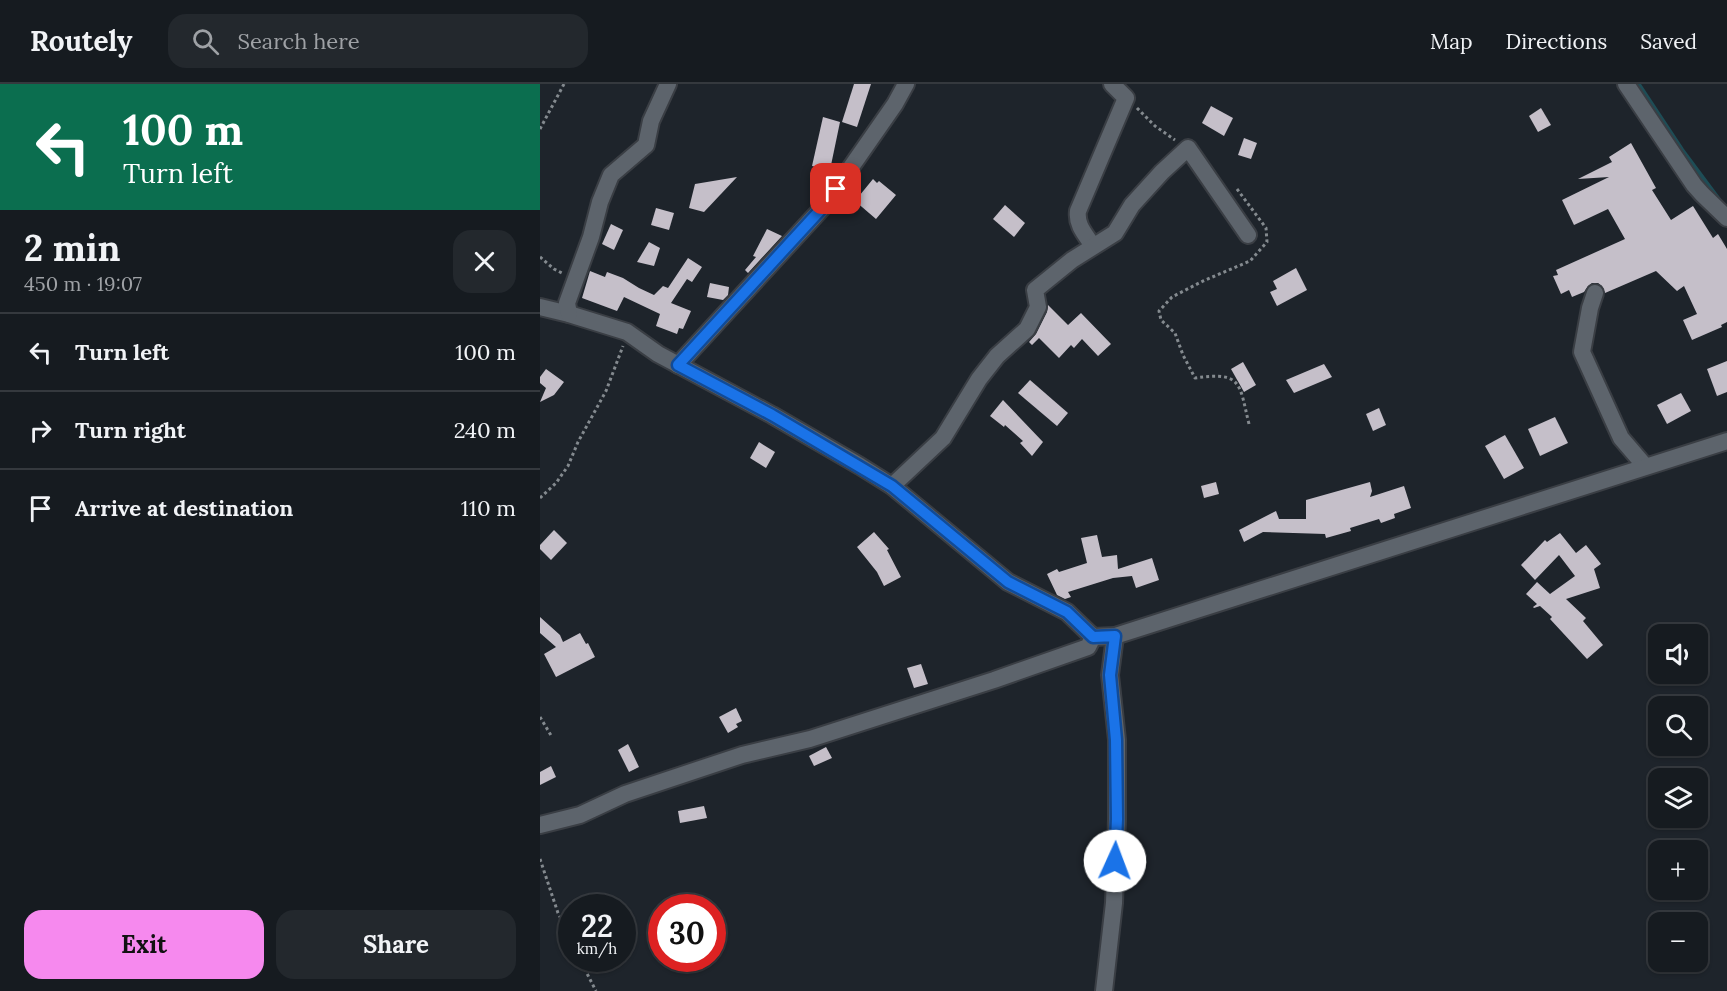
<!DOCTYPE html>
<html lang="en">
<head>
<meta charset="utf-8">
<style>
	body { margin:0; font-family:Lora,serif; background:#23282d; color:#f1f3f6; height:100vh; display:flex; flex-direction:column; font-size:22px; white-space:nowrap }
	* { box-sizing:border-box; margin:0 }
	p { font-size:20px; color:#9ea1a5 }
	.icon { flex:none; width:33px; height:33px; fill:none; stroke:currentColor; stroke-width:2; stroke-linecap:round; stroke-linejoin:round }
	.map { position:relative; flex:1; overflow:hidden }
	.sheet { display:flex; flex-direction:column; background:#161b20; width:540px }
	.sheet>* { flex:none }
	.banner { background:#0b6e4f; color:#fff; overflow:hidden }
	.buttons { position:absolute; left:1108px; top:540px; display:grid; gap:12px }
	.buttons a { display:grid; place-items:center; width:60px; height:60px; border-radius:12px; background:#161b20; box-shadow:0 2px 4px #0004,0 0 0 2px #35393e; font-size:30px }
	.speed { position:absolute; left:18px; top:810px; display:flex; gap:12px; font-size:30px; font-weight:700; text-align:center }
	.speed>* { display:grid; place-content:center; width:78px; height:78px; border-radius:50%; background:#161b20; box-shadow:0 2px 4px #0004,0 0 0 2px #35393e; line-height:1 }
	.speed small { font-size:15px; font-weight:400 }
	.speed .limit { border:9px solid #d22; background:#fff; color:#111 }
	.pin { position:absolute; display:grid; place-items:center; width:51px; height:51px; color:#fff; margin:-26px; border-radius:12px; box-shadow:0 3px 9px #0006 }
	.me { position:absolute; width:66px; margin:-33px; rotate:2deg; stroke-linejoin:round; filter:drop-shadow(0 0 4px #0008) }
	.turn { display:flex; align-items:center; gap:21px; height:126px; padding:0 24px; font-size:27px }
	.turn .icon { width:78px; height:78px; stroke-width:2.5 }
	.turn b { display:block; font-size:42px; line-height:51px }
	.round { display:grid; place-items:center; flex:none; width:63px; height:63px; border-radius:18px; background:#23282d }
	.overview { display:flex; align-items:center; justify-content:space-between; height:102px; padding:0 24px }
	h1 { font-size:36px; font-weight:800; line-height:45px }
	.cta { display:flex; gap:12px; margin-top:auto; padding:12px 24px }
	.cta a { flex:1; height:69px; border-radius:18px; background:#f689ee; color:#111; font-size:24px; font-weight:800; line-height:69px; text-align:center }
	.cta a+a { background:#23282d; color:#f1f3f6 }
	ul { padding:0; list-style:none }
	li { display:flex; align-items:center; gap:18px; height:78px; padding:0 24px; border-top:2px solid #35393e }
	li div { flex:1 }
	li b { display:block; font-size:22px }
	li em { font-style:normal }
	header { display:flex; align-items:center; gap:36px; box-sizing:border-box; height:84px; padding:0 30px; background:#161b20; border-bottom:2px solid #35393e }
	header strong { font-size:28px }
	nav { display:flex; gap:33px; margin-inline-start:auto; font-size:21px }
	.search { width:420px; height:54px; background:#23282d; display:flex; align-items:center; gap:15px; box-sizing:border-box; padding:0 21px; border-radius:18px; color:#9ea1a5; font-size:22px }
	main { display:flex; flex:1; min-height:0 }
	.map>svg:first-child { display:block }
	.lines { fill:none; stroke-linecap:round; stroke-linejoin:round }
	.stream { stroke:#1e4d56; stroke-width:4.5 }
	.building { fill:#c5bfc9 }
	.minor-casing { stroke:#3a3e44; stroke-width:20 }
	.path { stroke:#848a8f; stroke-width:3; stroke-dasharray:3 3; stroke-linecap:butt }
	.minor { stroke:#5d646c; stroke-width:16 }
	.route-casing { stroke:#114b97; stroke-width:15 }
	.route { stroke:#1a73e8; stroke-width:10 }
</style>
</head>
<body>
<header>
<strong>Routely</strong>
<div class="search"><svg class="icon" aria-label="search" viewBox="0 0 24 24"><circle cx="10" cy="10" r="6"/><path d="M15 15l6 6"/></svg>Search here</div>
<nav><a>Map</a><a>Directions</a><a>Saved</a></nav>
</header>
<main>
<section class="sheet">
<div class="banner">
<div class="turn"><svg class="icon" aria-label="left" viewBox="0 0 24 24"><path d="M17 20v-9H6M10 6l-5 5 5 5"/></svg><div><b>100 m</b>Turn left</div></div>
</div>
<div class="overview"><div><h1>2 min</h1><p>450 m · 19:07</p></div><a class="round"><svg class="icon" aria-label="close" viewBox="0 0 24 24"><path d="M6 6l12 12M18 6L6 18"/></svg></a></div>
<ul>
<li><svg class="icon" aria-label="left" viewBox="0 0 24 24"><path d="M17 20v-9H6M10 6l-5 5 5 5"/></svg><div><b>Turn left</b></div><em>100 m</em></li>
<li><svg class="icon" aria-label="right" viewBox="0 0 24 24"><path d="M7 20v-9h11M14 6l5 5-5 5"/></svg><div><b>Turn right</b></div><em>240 m</em></li>
<li><svg class="icon" aria-label="arrive" viewBox="0 0 24 24"><path d="M6 21V4h12l-3 4 3 4H6"/></svg><div><b>Arrive at destination</b></div><em>110 m</em></li>
</ul>
<div class="cta"><a>Exit</a><a>Share</a></div>
</section>
<div class="map">
<svg width="1187" height="907" viewBox="0 0 1187 907">
	<rect width="100%" height="100%" fill="#1e242b"/>
	<g class="lines">
		<polyline class="stream" points="1099,1 1142,66 1180,117"/>
	</g>
	<g class="building">
		<polygon points="314,0 331,0 317,43 302,38"/>
		<polygon points="671,22 693,34 684,52 662,39"/>
		<polygon points="1001,24 1011,41 998,48 989,32"/>
		<polygon points="283,33 300,38 290,86 272,82"/>
		<polygon points="704,54 717,59 711,75 698,71"/>
		<polygon points="1091,59 1116,104 1112,106 1131,136 1153,122 1173,154 1178,150 1187,165 1187,238 1181,241 1182,243 1152,256 1143,236 1157,230 1144,202 1137,207 1116,187 1065,209 1062,202 1058,199 1052,199 1048,202 1044,208 1032,213 1029,206 1021,210 1013,192 1018,191 1016,186 1085,155 1068,125 1034,141 1022,116 1069,93 1038,95 1072,78 1069,73"/>
		<polygon points="197,93 164,128 149,124 155,100"/>
		<polygon points="333,95 337,99 339,97 356,111 336,135 315,117"/>
		<polygon points="465,121 485,139 474,153 453,135"/>
		<polygon points="116,124 134,129 129,146 111,141"/>
		<polygon points="71,140 83,146 74,166 62,160"/>
		<polygon points="227,145 242,152 208,189 205,186 216,173 213,172"/>
		<polygon points="109,158 120,164 114,182 97,178"/>
		<polygon points="148,174 162,183 152,198 147,195 131,219 151,227 143,245 139,244 137,250 116,242 120,230 84,213 77,227 42,214 50,187 65,193 67,188 83,194 99,204 114,211 123,202 128,204"/>
		<polygon points="756,184 767,206 737,222 730,208 737,205 733,197"/>
		<polygon points="170,199 189,203 188,211 183,216 167,213"/>
		<polygon points="508,221 528,241 541,229 571,260 558,272 542,255 534,264 531,261 519,274 499,254 492,261 489,258 496,250 507,228"/>
		<polygon points="1187,277 1187,308 1177,312 1167,285"/>
		<polygon points="703,278 716,301 704,308 691,285"/>
		<polygon points="784,280 792,293 754,309 746,296"/>
		<polygon points="6,285 24,298 14,311 0,318 6,304 0,299 0,293"/>
		<polygon points="490,296 528,329 517,342 478,309"/>
		<polygon points="1141,309 1151,327 1127,340 1117,321"/>
		<polygon points="463,316 503,358 492,372 480,359 483,357 465,341 464,343 450,332"/>
		<polygon points="839,324 846,341 833,347 826,330"/>
		<polygon points="1015,333 1028,359 1000,372 988,345"/>
		<polygon points="965,351 984,384 964,395 945,362"/>
		<polygon points="219,358 235,368 226,384 210,374"/>
		<polygon points="676,398 679,410 664,414 661,402"/>
		<polygon points="830,398 832,407 830,413 864,402 871,424 854,430 855,434 841,439 839,435 810,444 811,447 786,454 785,450 723,448 704,458 699,446 736,427 739,435 766,435 766,416"/>
		<polygon points="14,446 27,459 11,476 0,465 0,461"/>
		<polygon points="334,448 349,465 347,466 361,493 344,502 337,488 317,463"/>
		<polygon points="1020,449 1036,469 1046,461 1061,480 1054,485 1060,504 1026,515 1046,534 1043,537 1063,561 1047,575 1010,535 1012,533 1000,522 994,524 993,523 997,520 986,510 997,498 1010,510 1035,492 1019,471 995,496 981,481 1005,456 1007,458"/>
		<polygon points="557,451 562,473 577,471 578,485 612,474 619,496 596,504 592,492 573,494 528,508 531,513 525,515 517,511 507,490 517,485 519,488 547,479 541,454"/>
		<polygon points="0,533 20,551 23,558 40,549 46,560 48,559 55,573 16,593 4,570 16,563 0,549"/>
		<polygon points="381,580 388,600 374,604 367,584"/>
		<polygon points="196,624 202,637 196,640 198,643 188,649 179,633"/>
		<polygon points="88,660 99,683 89,688 78,666"/>
		<polygon points="286,663 292,674 274,682 269,672"/>
		<polygon points="11,682 16,693 0,701 0,688"/>
		<polygon points="164,722 167,734 140,739 138,727"/>
	</g>
	<g class="lines">
		<g class="minor-casing">
			<g id="minor">
				<polyline points="1086,0 1154,101 1162,110 1187,134"/>
				<path d="M553,162c-8,-12 -17,-21 -15,-35l48,-113 -14,-14"/>
				<polyline points="1055,209 1050,224 1042,268 1081,354 1105,382"/>
				<polyline points="0,223 29,230 87,248 118,270 232,331 320,382 352,402 468,498 527,528 553,553 575,552 1187,357"/>
				<polyline points="29,230 27,219 51,153 60,118 71,91 106,61 111,37 128,0"/>
				<polyline points="138,281 284,122 355,20 366,0"/>
				<polyline points="352,402 403,354 439,295 457,272 487,245 498,223 495,206 532,176 575,149 592,121 622,88 648,64 708,151"/>
				<polyline points="0,741 40,731 85,710 202,671 270,655 454,596 548,563 553,553"/>
				<polyline points="564,907 574,819 577,735 577,656 570,591 575,552"/>
			</g>
		</g>
		<g class="path">
			<polyline points="597,24 615,42 635,56"/>
			<polyline points="0,45 24,0"/>
			<path d="M697,105l29,39 1,14 -17,19 -47,20 -31,16 -13,14 2,9 14,13 8,22 12,23c48,-7 44,6 54,46"/>
			<polyline points="0,173 14,185 24,190"/>
			<polyline points="0,414 16,399 28,382 38,358 66,307 83,262"/>
			<polyline points="0,633 12,653"/>
			<polyline points="0,775 18,829 32,856"/>
			<polyline points="39,874 56,907"/>
		</g>
		<use href="#minor" class="minor"/>
	</g>
	<g class="lines">
		<g class="route-casing">
			<polyline id="route" points="296,105 284,122 138,281 232,331 352,402 468,498 527,528 553,553 575,552 570,591 576,656 577,735 575,777"/>
		</g>
		<use href="#route" class="route"/>
	</g>
</svg>
<div class="buttons">
<a><svg class="icon" aria-label="sound" viewBox="0 0 24 24"><path d="M4 9h4l5-4v14l-5-4H4zM17 9q2 3 0 6"/></svg></a>
<a><svg class="icon" aria-label="search" viewBox="0 0 24 24"><circle cx="10" cy="10" r="6"/><path d="M15 15l6 6"/></svg></a>
<a><svg class="icon" aria-label="layers" viewBox="0 0 24 24"><path d="M12 4l9 5-9 5-9-5zM3 14l9 5 9-5"/></svg></a>
<a>+</a>
<a>−</a>
</div>
<div class="speed"><div>22<small>km/h</small></div><div class="limit">30</div></div>
<div class="pin" style="left:296px;top:105px;background:#d93025"><svg class="icon" aria-label="arrive" viewBox="0 0 24 24"><path d="M6 21V4h12l-3 4 3 4H6"/></svg></div>
<svg class="me" style="left:575px;top:777px" viewBox="-20 -20 40 40"><circle r="19" fill="#fff"/><path d="M0-13L10 11 0 6-10 11z" fill="#1a73e8"/></svg>
</div>
</main>
</body>
</html>
